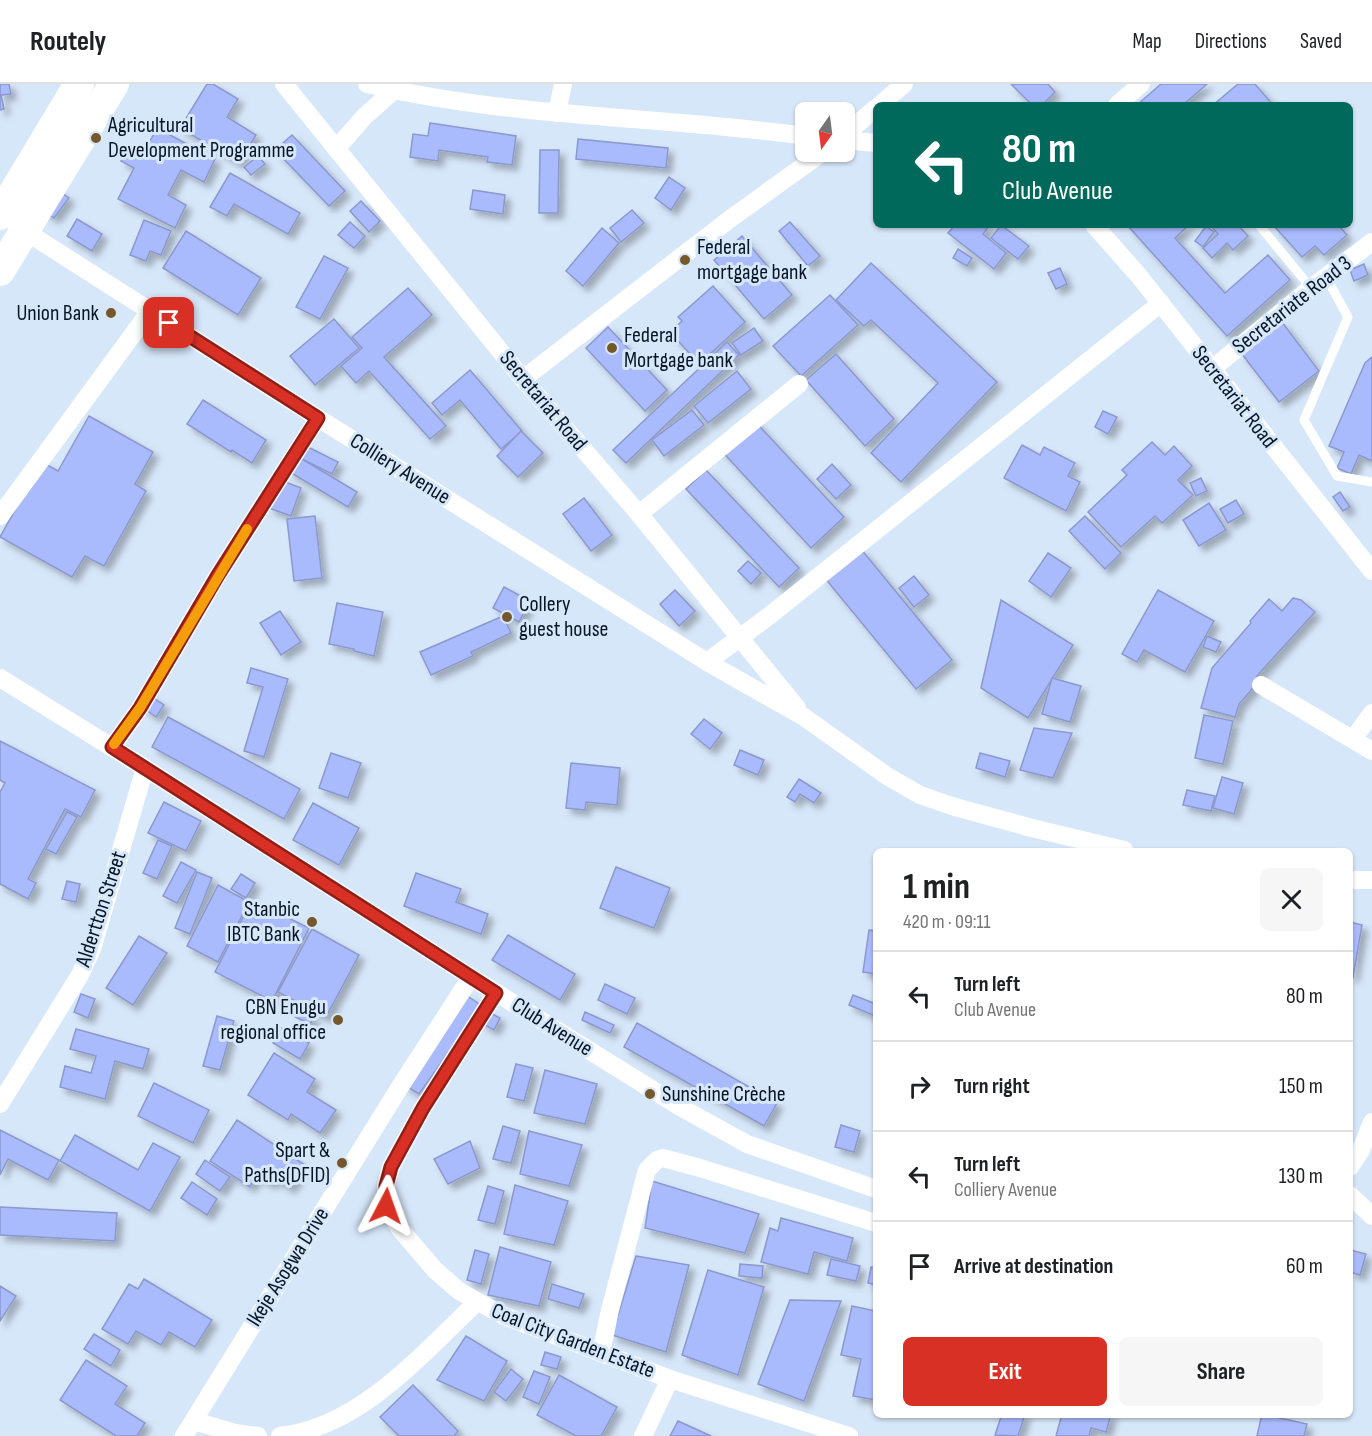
<!DOCTYPE html>
<html lang="en">
<head>
<meta charset="utf-8">
<style>
	body { margin:0; font-family:"Sofia Sans Condensed",sans-serif; background:#f6f6f6; color:#202124; height:100vh; display:flex; flex-direction:column; font-size:22px; white-space:nowrap }
	* { box-sizing:border-box; margin:0 }
	p { font-size:20px; color:#757577 }
	.icon { flex:none; width:33px; height:33px; fill:none; stroke:currentColor; stroke-width:2; stroke-linecap:round; stroke-linejoin:round }
	.map { position:relative; flex:1; overflow:hidden }
	.details { position:absolute; left:873px; top:764px; width:480px; height:570px; display:flex; flex-direction:column; background:#fff; border-radius:9px; box-shadow:0 2px 4px #0004 }
	.details>* { flex:none }
	.guide { position:absolute; left:873px; top:18px; width:480px; height:126px; border-radius:9px; box-shadow:0 2px 4px #0004; background:#00695c; color:#fff; overflow:hidden }
	.needle { width:39px; rotate:194deg }
	.tools { position:absolute; left:795px; top:18px; display:grid; gap:12px }
	.tools a { display:grid; place-items:center; width:60px; height:60px; border-radius:9px; background:#fff; box-shadow:0 2px 4px #0004; font-size:30px }
	.pin { position:absolute; display:grid; place-items:center; width:51px; height:51px; color:#fff; margin:-26px; border-radius:12px; box-shadow:0 3px 9px #0006 }
	.me { position:absolute; width:66px; margin:-33px; rotate:4deg; stroke-linejoin:round; filter:drop-shadow(0 0 4px #0008) }
	.turn { display:flex; align-items:center; gap:21px; height:126px; padding:0 30px; font-size:27px }
	.turn .icon { width:78px; height:78px; stroke-width:2.5 }
	.turn b { display:block; font-size:42px; line-height:51px }
	.round { display:grid; place-items:center; flex:none; width:63px; height:63px; border-radius:9px; background:#f6f6f6 }
	.summary { display:flex; align-items:center; justify-content:space-between; height:102px; padding:0 30px }
	h1 { font-size:36px; font-weight:700; line-height:45px }
	.primary-button { display:flex; gap:12px; margin-top:auto; padding:12px 30px }
	.primary-button a { flex:1; height:69px; border-radius:9px; background:#d93025; color:#fff; font-size:24px; font-weight:700; line-height:69px; text-align:center }
	.primary-button a+a { background:#f6f6f6; color:#202124 }
	ul { padding:0; list-style:none }
	li { display:flex; align-items:center; gap:18px; height:90px; padding:0 30px; border-top:2px solid #e0e0e0 }
	li div { flex:1 }
	li b { display:block; font-size:22px }
	li em { font-style:normal }
	header { display:flex; align-items:center; gap:36px; box-sizing:border-box; height:84px; padding:0 30px; background:#fff; border-bottom:2px solid #e0e0e0 }
	header strong { font-size:28px }
	nav { display:flex; gap:33px; margin-inline-start:auto; font-size:21px }
	.map>svg:first-child { display:block }
	.building { fill:#aabbfd; stroke:#8b98cc; stroke-width:1.5; filter:url(#shadow) }
	.lines { fill:none; stroke-linecap:round; stroke-linejoin:round }
	.service { stroke:#fff; stroke-width:9 }
	.minor { stroke:#fff; stroke-width:18 }
	.primary { stroke:#fff; stroke-width:30 }
	.route-casing { stroke:#8d1f18; stroke-width:15 }
	.route { stroke:#d93025; stroke-width:10 }
	.slow { stroke:#f59e0b; stroke-width:10 }
	.poi-dot { fill:#76572c; stroke:#d7e7fa; stroke-width:2 }
	.labels { text-anchor:middle; dominant-baseline:central; stroke-width:6; stroke-linejoin:round; paint-order:stroke }
	.poi-label { font-size:22px; fill:#071525; stroke:#d7e7fa; text-anchor:start }
	.street-label { font-size:22px; fill:#071525; stroke:#d7e7fa }
</style>
</head>
<body>
<header>
<strong>Routely</strong>
<nav><a>Map</a><a>Directions</a><a>Saved</a></nav>
</header>
<div class="map">
<svg width="1372" height="1352" viewBox="0 0 1372 1352">
	<defs>
		<filter id="shadow"><feDropShadow dx="5.5" dy="5.5" stdDeviation="3" flood-color="#0004"/></filter>
	</defs>
	<rect width="100%" height="100%" fill="#d7e7fa"/>
	<g class="building">
		<polygon points="0,0 9,0 11,10 1,11 4,25 0,26"/>
		<polygon points="207,0 213,0 238,15 227,33 256,51 239,79 180,44"/>
		<polygon points="1011,0 1048,0 1055,8 1042,21 1032,21"/>
		<polygon points="1161,0 1207,0 1183,21 1137,21"/>
		<polygon points="1238,0 1255,0 1273,21 1213,21"/>
		<polygon points="430,39 516,52 512,81 487,78 488,73 439,66 438,77 410,73 413,50 428,52"/>
		<polygon points="157,44 215,75 204,98 181,86 168,111 186,121 175,144 118,115 134,84 121,77 128,64 142,72"/>
		<polygon points="292,51 345,107 329,122 275,66"/>
		<polygon points="578,55 668,64 666,84 576,75"/>
		<polygon points="540,66 559,66 558,129 539,129"/>
		<polygon points="258,72 265,80 251,91 244,83"/>
		<polygon points="230,89 300,129 288,150 234,120 227,132 210,123"/>
		<polygon points="669,93 685,104 671,126 655,114"/>
		<polygon points="56,105 69,114 54,134 41,125"/>
		<polygon points="473,106 505,111 503,130 470,125"/>
		<polygon points="361,117 380,137 369,148 350,127"/>
		<polygon points="632,126 644,139 621,158 610,144"/>
		<polygon points="77,135 102,150 92,167 67,152"/>
		<polygon points="144,136 171,147 161,171 150,167 146,177 130,171"/>
		<polygon points="350,138 365,152 354,164 338,151"/>
		<polygon points="790,138 820,172 808,182 779,147"/>
		<polygon points="955,141 990,141 983,150 1006,169 994,185 948,149"/>
		<polygon points="1001,141 1029,162 1018,175 991,154"/>
		<polygon points="1127,141 1189,141 1175,154 1225,209 1268,171 1290,196 1227,252"/>
		<polygon points="1210,141 1238,141 1248,152 1233,166 1227,159 1212,174 1203,164 1218,150"/>
		<polygon points="1273,141 1341,141 1339,142 1347,151 1324,171 1315,162 1302,173"/>
		<polygon points="1206,142 1214,148 1203,163 1195,157"/>
		<polygon points="602,144 619,159 583,202 566,187"/>
		<polygon points="186,147 261,194 238,231 163,184"/>
		<polygon points="742,152 792,211 764,235 714,176"/>
		<polygon points="958,165 972,174 967,182 953,174"/>
		<polygon points="324,172 348,184 320,235 296,223"/>
		<polygon points="871,179 997,298 901,398 871,369 938,299 871,236 864,242 836,216"/>
		<polygon points="1364,180 1368,191 1354,197 1350,186"/>
		<polygon points="1060,184 1067,200 1056,205 1048,189"/>
		<polygon points="713,202 745,238 699,280 670,248 682,237 678,233"/>
		<polygon points="408,204 432,231 384,273 446,342 430,355 369,287 356,299 341,282 362,264 352,253"/>
		<polygon points="830,211 858,241 801,292 773,262"/>
		<polygon points="334,235 359,264 315,301 290,272"/>
		<polygon points="1282,238 1319,287 1279,318 1241,269"/>
		<polygon points="608,243 667,306 645,327 586,264"/>
		<polygon points="754,244 763,257 741,271 732,259"/>
		<polygon points="727,258 739,271 626,379 613,366"/>
		<polygon points="836,270 894,335 865,362 806,296"/>
		<polygon points="1372,273 1372,377 1359,371 1351,390 1337,384 1344,368 1329,362 1365,279"/>
		<polygon points="470,286 522,347 501,365 460,316 442,331 432,319"/>
		<polygon points="737,287 751,305 708,339 694,322"/>
		<polygon points="203,316 266,356 252,379 232,366 231,368 187,340"/>
		<polygon points="692,326 704,341 664,372 652,356"/>
		<polygon points="1103,327 1117,333 1108,350 1095,343"/>
		<polygon points="89,332 153,368 135,400 146,407 104,482 85,472 72,493 0,453 42,378 58,387"/>
		<polygon points="751,333 844,433 811,464 718,363"/>
		<polygon points="521,347 543,369 518,393 497,372"/>
		<polygon points="1152,358 1165,371 1174,362 1192,382 1178,396 1193,411 1162,439 1155,432 1121,463 1088,428 1127,391 1122,386"/>
		<polygon points="1022,361 1040,371 1044,363 1075,379 1068,392 1080,398 1066,427 1004,394"/>
		<polygon points="306,362 338,378 332,390 300,374"/>
		<polygon points="297,372 357,408 348,423 288,387"/>
		<polygon points="832,380 851,401 836,415 817,395"/>
		<polygon points="706,386 799,484 779,503 686,405"/>
		<polygon points="1201,394 1207,407 1196,412 1190,399"/>
		<polygon points="280,396 301,404 291,432 269,424"/>
		<polygon points="1340,408 1350,423 1343,427 1333,413"/>
		<polygon points="584,414 612,451 591,467 563,430"/>
		<polygon points="1236,416 1244,430 1228,439 1220,425"/>
		<polygon points="1209,419 1226,446 1199,462 1183,436"/>
		<polygon points="315,432 322,494 294,497 287,435"/>
		<polygon points="1085,432 1121,469 1105,485 1069,447"/>
		<polygon points="861,465 952,576 916,605 824,493"/>
		<polygon points="1048,469 1071,484 1051,513 1029,497"/>
		<polygon points="748,477 761,489 751,500 738,487"/>
		<polygon points="914,492 929,511 914,523 899,504"/>
		<polygon points="504,503 530,517 519,538 493,524"/>
		<polygon points="675,506 695,527 679,542 660,520"/>
		<polygon points="1158,506 1214,537 1185,588 1144,566 1137,578 1122,570"/>
		<polygon points="1293,514 1301,516 1315,528 1257,592 1253,604 1239,620 1235,633 1201,624 1212,584 1251,539 1250,537 1269,515 1282,527"/>
		<polygon points="1001,516 1073,561 1028,634 981,604"/>
		<polygon points="337,519 383,528 374,572 354,567 354,565 329,560"/>
		<polygon points="280,527 301,558 281,571 260,539"/>
		<polygon points="503,532 511,549 471,568 473,572 431,591 420,568"/>
		<polygon points="1207,552 1221,558 1216,568 1203,563"/>
		<polygon points="251,584 288,595 264,673 244,667 263,603 247,599"/>
		<polygon points="1052,594 1081,602 1070,638 1042,630"/>
		<polygon points="149,611 164,621 156,633 141,622"/>
		<polygon points="1204,631 1233,637 1223,680 1195,674"/>
		<polygon points="168,633 300,705 284,735 152,663"/>
		<polygon points="704,635 722,649 710,665 691,650"/>
		<polygon points="1034,644 1072,649 1053,694 1020,686"/>
		<polygon points="0,657 95,706 81,733 65,725 28,795 36,799 28,815 0,800 0,708 5,699 0,696"/>
		<polygon points="740,666 764,676 758,691 734,681"/>
		<polygon points="331,669 361,679 348,714 319,704"/>
		<polygon points="980,669 1010,677 1005,693 976,684"/>
		<polygon points="571,679 620,684 617,721 586,718 585,726 566,724"/>
		<polygon points="1222,693 1243,699 1234,730 1213,724"/>
		<polygon points="799,695 821,709 814,719 800,710 795,718 787,713"/>
		<polygon points="1187,706 1215,712 1211,727 1183,721"/>
		<polygon points="164,718 201,737 186,767 148,749"/>
		<polygon points="313,719 359,744 339,781 293,756"/>
		<polygon points="67,728 77,733 56,770 46,765"/>
		<polygon points="158,756 172,762 157,795 143,789"/>
		<polygon points="181,778 196,786 177,819 163,812"/>
		<polygon points="616,783 670,804 654,844 600,824"/>
		<polygon points="197,788 212,794 190,850 175,844"/>
		<polygon points="416,789 461,805 456,818 488,830 481,850 404,822"/>
		<polygon points="241,790 255,799 246,814 231,805"/>
		<polygon points="67,797 80,800 76,818 62,815"/>
		<polygon points="218,801 249,818 218,878 187,862"/>
		<polygon points="252,816 309,844 272,917 215,888"/>
		<polygon points="1350,838 1362,841 1353,893 1350,892"/>
		<polygon points="312,845 359,871 326,933 278,908"/>
		<polygon points="869,846 876,847 876,890 863,888"/>
		<polygon points="508,851 575,890 560,916 492,876"/>
		<polygon points="139,852 167,869 133,921 106,904"/>
		<polygon points="605,900 635,914 627,930 598,916"/>
		<polygon points="81,910 95,915 88,934 74,928"/>
		<polygon points="466,911 482,922 419,1010 403,1000"/>
		<polygon points="853,911 876,920 875,932 849,921"/>
		<polygon points="299,925 314,933 310,940 295,933"/>
		<polygon points="487,927 500,934 494,946 481,939"/>
		<polygon points="585,928 614,941 610,949 582,936"/>
		<polygon points="217,932 234,937 220,986 203,982"/>
		<polygon points="637,939 777,1019 764,1042 624,963"/>
		<polygon points="282,944 309,959 300,975 273,959"/>
		<polygon points="76,945 149,965 143,985 115,977 105,1015 60,1003 65,982 91,989 96,972 70,965"/>
		<polygon points="274,969 315,995 307,1008 336,1026 320,1049 291,1030 288,1036 248,1011"/>
		<polygon points="516,980 533,984 524,1017 507,1013"/>
		<polygon points="545,986 597,1000 585,1040 534,1029"/>
		<polygon points="154,999 209,1026 193,1059 138,1032"/>
		<polygon points="237,1036 305,1081 290,1104 274,1094 271,1100 257,1091 250,1103 210,1077"/>
		<polygon points="841,1041 860,1047 854,1068 835,1063"/>
		<polygon points="503,1042 520,1047 511,1079 493,1075"/>
		<polygon points="0,1046 59,1076 48,1096 8,1075 0,1091"/>
		<polygon points="529,1047 582,1061 569,1102 520,1090"/>
		<polygon points="75,1051 138,1086 153,1059 180,1073 150,1127 60,1077"/>
		<polygon points="470,1057 480,1084 448,1100 434,1075"/>
		<polygon points="205,1076 230,1093 220,1107 196,1090"/>
		<polygon points="652,1097 759,1130 745,1169 645,1144"/>
		<polygon points="192,1098 217,1115 207,1131 181,1114"/>
		<polygon points="515,1101 568,1117 554,1161 504,1150"/>
		<polygon points="488,1102 504,1107 495,1140 478,1136"/>
		<polygon points="0,1123 117,1129 115,1157 0,1151"/>
		<polygon points="781,1134 853,1154 847,1177 814,1168 808,1190 761,1178 770,1144 778,1147"/>
		<polygon points="500,1163 551,1178 539,1222 488,1211"/>
		<polygon points="475,1166 489,1170 481,1200 467,1196"/>
		<polygon points="1350,1166 1366,1170 1360,1191 1350,1188"/>
		<polygon points="636,1172 689,1181 666,1268 612,1251"/>
		<polygon points="831,1175 860,1182 856,1197 827,1191"/>
		<polygon points="740,1180 763,1182 762,1194 739,1192"/>
		<polygon points="871,1183 876,1184 876,1201 868,1199"/>
		<polygon points="708,1186 764,1203 738,1291 682,1271"/>
		<polygon points="144,1195 212,1236 195,1263 169,1248 161,1261 136,1247 128,1260 102,1245 129,1200 138,1205"/>
		<polygon points="552,1200 584,1210 579,1224 548,1215"/>
		<polygon points="0,1202 16,1212 0,1237"/>
		<polygon points="790,1216 841,1217 804,1317 758,1300"/>
		<polygon points="852,1222 876,1227 876,1316 853,1312 861,1275 841,1271"/>
		<polygon points="94,1250 120,1266 111,1282 84,1265"/>
		<polygon points="466,1252 507,1277 484,1317 437,1296"/>
		<polygon points="545,1268 561,1273 557,1285 541,1281"/>
		<polygon points="86,1276 127,1302 115,1320 145,1339 137,1352 116,1352 60,1316"/>
		<polygon points="511,1285 523,1295 506,1317 494,1308"/>
		<polygon points="534,1287 550,1293 539,1320 523,1313"/>
		<polygon points="559,1291 617,1323 601,1352 576,1352 537,1331"/>
		<polygon points="413,1301 458,1347 454,1352 399,1352 380,1333"/>
		<polygon points="993,1330 1025,1330 1018,1352 995,1351 1001,1333"/>
		<polygon points="1062,1330 1111,1330 1106,1348 1091,1344 1089,1352 1056,1352"/>
		<polygon points="1262,1330 1307,1340 1304,1352 1257,1352"/>
		<polygon points="678,1337 711,1352 670,1352"/>
	</g>
	<g class="lines">
		<g class="service">
			<polyline points="1259,141 1311,204"/>
			<polyline points="1326,193 1348,233 1304,336 1337,392 1372,398"/>
		</g>
		<g class="minor">
			<polyline points="284,0 523,295 639,430 797,624"/>
			<path d="M367,0c144,34 293,32 439,52"/>
			<polyline points="880,21 904,0"/>
			<polyline points="1117,21 1141,0"/>
			<polyline points="557,29 563,0"/>
			<polyline points="844,51 876,24"/>
			<polyline points="844,56 876,59"/>
			<polyline points="336,65 364,33 394,6"/>
			<polyline points="1094,141 1139,192 1372,487"/>
			<polyline points="17,142 318,334 707,578 804,633 887,692 920,711 955,723 1032,744 1124,766"/>
			<polyline points="1212,285 1311,204 1372,158"/>
			<polyline points="523,295 730,135 823,68"/>
			<polyline points="639,430 799,300"/>
			<polyline points="0,432 150,227"/>
			<polyline points="707,578 769,532 1161,219"/>
			<polyline points="0,594 145,684 471,893 682,1024 747,1060 876,1105"/>
			<polyline points="1261,601 1372,667"/>
			<polyline points="1353,655 1372,629"/>
			<polyline points="112,663 140,624 218,491 318,334"/>
			<polyline points="1350,796 1372,796"/>
			<polyline points="496,909 423,1024 391,1083 386,1102 386,1122 400,1145 435,1186 459,1207 502,1231 670,1295 849,1352"/>
			<polyline points="0,1020 80,891 92,865 145,684"/>
			<polyline points="1350,1083 1361,1066 1372,1038"/>
			<polyline points="1350,1111 1372,1132"/>
			<polyline points="601,1269 610,1226 647,1086 657,1076 663,1074 700,1084 876,1139"/>
			<polyline points="194,1337 235,1349 258,1352"/>
			<polyline points="184,1352 398,1006 471,893"/>
			<path d="M280,1352c79,-8 142,-82 197,-134"/>
			<polyline points="643,1352 670,1295"/>
		</g>
		<g class="primary">
			<polyline points="0,131 79,0"/>
			<polyline points="0,187 114,0"/>
		</g>
	</g>
	<g class="lines">
		<g class="route-casing">
			<polyline id="route" points="169,239 318,334 218,491 140,624 112,663 496,909 423,1024 391,1083 386,1102 386,1122"/>
		</g>
		<use href="#route" class="route"/>
		<polyline class="slow" points="114,660 140,624 247,445"/>
	</g>
	<g class="poi-dot">
		<circle cx="96" cy="54" r="6"/>
		<circle cx="685" cy="176" r="6"/>
		<circle cx="111" cy="229" r="6"/>
		<circle cx="612" cy="264" r="6"/>
		<circle cx="507" cy="533" r="6"/>
		<circle cx="312" cy="838" r="6"/>
		<circle cx="338" cy="936" r="6"/>
		<circle cx="650" cy="1010" r="6"/>
		<circle cx="342" cy="1079" r="6"/>
	</g>
	<g class="labels">
		<g class="poi-label">
			<text x="108" y="41">Agricultural<tspan x="108" dy="25">Development Programme</tspan></text>
			<text x="697" y="163">Federal<tspan x="697" dy="25">mortgage bank</tspan></text>
			<text x="99" y="229" text-anchor="end">Union Bank</text>
			<text x="624" y="251">Federal<tspan x="624" dy="25">Mortgage bank</tspan></text>
			<text x="519" y="520">Collery<tspan x="519" dy="25">guest house</tspan></text>
			<text x="300" y="825" text-anchor="end">Stanbic<tspan x="300" dy="25">IBTC Bank</tspan></text>
			<text x="326" y="923" text-anchor="end">CBN Enugu<tspan x="326" dy="25">regional office</tspan></text>
			<text x="662" y="1010">Sunshine Crèche</text>
			<text x="330" y="1066" text-anchor="end">Spart &amp;<tspan x="330" dy="25">Paths(DFID)</tspan></text>
		</g>
		<g class="street-label">
			<text transform="translate(1292 221) rotate(-38)">Secretariate Road 3</text>
			<text transform="translate(1234 313) rotate(52)">Secretariat Road</text>
			<text transform="translate(543 317) rotate(50)">Secretariat Road</text>
			<text transform="translate(400 385) rotate(32)">Colliery Avenue</text>
			<text transform="translate(101 825) rotate(-72)">Aldertton Street</text>
			<text transform="translate(552 943) rotate(32)">Club Avenue</text>
			<text transform="translate(288 1183) rotate(-58)">Ikeje Asogwa Drive</text>
			<text transform="translate(573 1257) rotate(21)">Coal City Garden Estate</text>
		</g>
	</g>
</svg>
<div class="tools">
<a><svg class="needle" viewBox="-14 -14 28 28"><path d="M0-13l5 13h-10z" fill="#e53935"/><path d="M0 13l5-13h-10z" fill="#757577"/></svg></a>
</div>
<div class="pin" style="left:169px;top:239px;background:#d93025"><svg class="icon" aria-label="arrive" viewBox="0 0 24 24"><path d="M6 21V4h12l-3 4 3 4H6"/></svg></div>
<svg class="me" style="left:386px;top:1122px" viewBox="-20 -20 40 40"><path d="M0-17L14 15 0 8-14 15z" fill="#d93025" stroke="#fff" stroke-width="4"/></svg>
<div class="guide">
<div class="turn"><svg class="icon" aria-label="left" viewBox="0 0 24 24"><path d="M17 20v-9H6M10 6l-5 5 5 5"/></svg><div><b>80 m</b>Club Avenue</div></div>
</div>
<section class="details">
<div class="summary"><div><h1>1 min</h1><p>420 m · 09:11</p></div><a class="round"><svg class="icon" aria-label="close" viewBox="0 0 24 24"><path d="M6 6l12 12M18 6L6 18"/></svg></a></div>
<ul>
<li><svg class="icon" aria-label="left" viewBox="0 0 24 24"><path d="M17 20v-9H6M10 6l-5 5 5 5"/></svg><div><b>Turn left</b><p>Club Avenue</p></div><em>80 m</em></li>
<li><svg class="icon" aria-label="right" viewBox="0 0 24 24"><path d="M7 20v-9h11M14 6l5 5-5 5"/></svg><div><b>Turn right</b></div><em>150 m</em></li>
<li><svg class="icon" aria-label="left" viewBox="0 0 24 24"><path d="M17 20v-9H6M10 6l-5 5 5 5"/></svg><div><b>Turn left</b><p>Colliery Avenue</p></div><em>130 m</em></li>
<li><svg class="icon" aria-label="arrive" viewBox="0 0 24 24"><path d="M6 21V4h12l-3 4 3 4H6"/></svg><div><b>Arrive at destination</b></div><em>60 m</em></li>
</ul>
<div class="primary-button"><a>Exit</a><a>Share</a></div>
</section>
</div>
</body>
</html>
